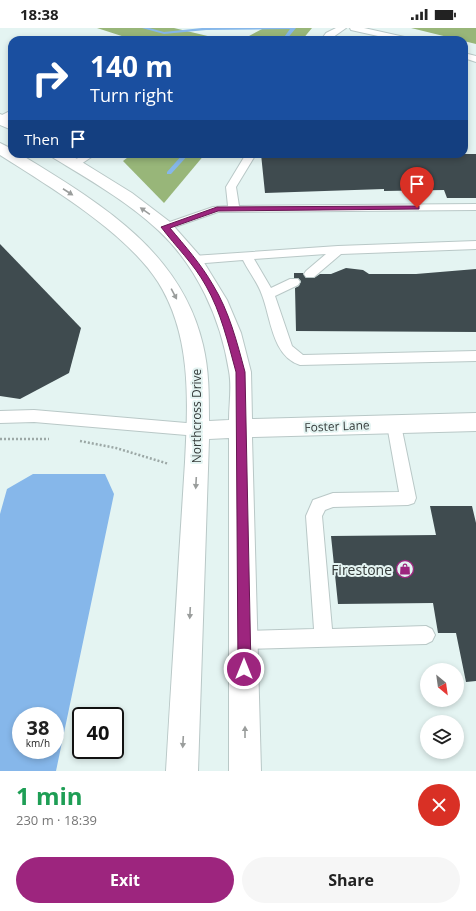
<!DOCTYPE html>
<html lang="en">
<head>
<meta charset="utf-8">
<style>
	body { margin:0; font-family:"Open Sans",sans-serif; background:#f6f6f6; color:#222; height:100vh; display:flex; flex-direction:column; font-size:15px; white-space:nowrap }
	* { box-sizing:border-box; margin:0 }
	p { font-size:13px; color:#767676 }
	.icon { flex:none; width:22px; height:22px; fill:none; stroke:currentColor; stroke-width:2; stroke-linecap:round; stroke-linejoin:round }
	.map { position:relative; height:743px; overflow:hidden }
	.sheet { display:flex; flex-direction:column; background:#fff; flex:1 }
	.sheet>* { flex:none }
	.banner { position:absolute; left:8px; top:8px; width:460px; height:122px; border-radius:12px; box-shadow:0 2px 6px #0003; background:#1a4fa0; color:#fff; overflow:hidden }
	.needle { width:26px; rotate:151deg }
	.tools { position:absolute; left:420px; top:635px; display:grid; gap:8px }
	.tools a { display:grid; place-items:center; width:44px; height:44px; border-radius:50%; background:#fff; box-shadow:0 2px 6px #0003; font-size:20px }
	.speed { position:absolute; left:12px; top:679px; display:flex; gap:8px; font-size:20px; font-weight:700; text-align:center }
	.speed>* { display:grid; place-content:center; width:52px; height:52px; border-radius:50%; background:#fff; box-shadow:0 2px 6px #0003; line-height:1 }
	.speed small { font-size:10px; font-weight:400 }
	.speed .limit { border:2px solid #111; border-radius:6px; background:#fff; color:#111 }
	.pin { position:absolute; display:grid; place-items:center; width:34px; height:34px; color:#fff; margin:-41px -17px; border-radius:50% 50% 50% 0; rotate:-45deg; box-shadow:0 0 4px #0007 }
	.pin .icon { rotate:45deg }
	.me { position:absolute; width:44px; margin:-22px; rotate:0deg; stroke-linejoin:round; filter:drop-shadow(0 0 3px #0008) }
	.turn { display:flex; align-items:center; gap:14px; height:84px; padding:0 16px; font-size:18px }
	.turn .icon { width:52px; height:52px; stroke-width:2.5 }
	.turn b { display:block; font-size:28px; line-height:34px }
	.then { display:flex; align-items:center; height:38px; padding:0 16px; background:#0003; gap:8px; font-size:15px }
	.round { display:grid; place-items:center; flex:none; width:42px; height:42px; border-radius:21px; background:#f6f6f6 }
	.summary { display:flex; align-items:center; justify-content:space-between; height:68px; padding:0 16px }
	h1 { font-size:24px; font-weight:700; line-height:30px; color:#1e9e55 }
	.cta { display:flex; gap:8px; margin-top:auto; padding:8px 16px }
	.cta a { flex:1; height:46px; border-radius:24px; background:#9d257e; color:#fff; font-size:16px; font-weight:700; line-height:46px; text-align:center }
	.cta a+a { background:#f6f6f6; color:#222 }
	.status { display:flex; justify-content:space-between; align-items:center; height:28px; padding:0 20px; background:#fff; direction:ltr }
	.status svg { height:11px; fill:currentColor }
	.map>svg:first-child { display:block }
	.forest { fill:#98b679 }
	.water { fill:#86b7ea; fill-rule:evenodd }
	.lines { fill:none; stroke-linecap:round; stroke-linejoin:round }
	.stream { fill:#86b7ea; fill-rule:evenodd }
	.building { fill:#3f4b4f }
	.lane-casing { stroke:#b9c8c7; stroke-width:2 }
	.secondary-casing { stroke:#b9c8c7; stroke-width:2 }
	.path { stroke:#9ca8a6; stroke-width:2.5; stroke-dasharray:2 2; stroke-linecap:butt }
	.lane { fill:#fff; fill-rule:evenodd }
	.secondary { fill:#fff; fill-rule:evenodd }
	.oneway { fill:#9a9d9c }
	.route { fill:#9d257e; stroke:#661852 }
	.labels { text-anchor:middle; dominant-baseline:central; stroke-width:4; stroke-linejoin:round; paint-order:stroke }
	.street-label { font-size:12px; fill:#353b3a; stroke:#e4f4f2 }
	.near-poi-label { font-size:14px; fill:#353b3a; stroke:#e4f4f2; text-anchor:end }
</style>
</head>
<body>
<div class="status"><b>18:38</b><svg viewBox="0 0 49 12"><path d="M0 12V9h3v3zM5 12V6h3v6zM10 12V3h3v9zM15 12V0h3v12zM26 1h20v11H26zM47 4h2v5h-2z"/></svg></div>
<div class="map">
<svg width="476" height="743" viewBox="0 0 476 743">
	<rect width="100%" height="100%" fill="#e4f4f2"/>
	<g class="forest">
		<polygon points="97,0 174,0 216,10 249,8 264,0 312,0 302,12 134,12"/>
		<polygon points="411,0 476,0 476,16"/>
		<polygon points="132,126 205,126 164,175 123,133"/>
	</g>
	<path class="water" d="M33,446h72l9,20 -58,277h-56v-257l7,-25zM21,688h34v34h-34z"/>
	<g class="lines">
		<g class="stream">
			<polygon points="142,0 149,0 164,4 202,0 296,0 286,12 282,12 290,1 206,2 164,6"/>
			<polygon points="183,126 189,126 171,146 167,146 167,144"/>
		</g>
	</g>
	<g class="building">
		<polygon points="261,126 476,126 476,170 447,170 444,162 384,163 384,161 265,165"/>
		<polygon points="0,216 81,300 69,345 20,371 0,368"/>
		<polygon points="346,240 363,242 369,246 416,246 476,241 476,304 296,303 295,260 299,258 301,253 298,250 294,250 294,245 303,245 306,250 314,250 320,246 331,246"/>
		<polygon points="430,478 472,478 476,495 476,653 466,654 456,605 438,605 433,575 338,576 331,508 436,507"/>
	</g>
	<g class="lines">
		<g class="lane-casing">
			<g id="lane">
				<polygon points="336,0 346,0 329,12 321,12 326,5"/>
				<polygon points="350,0 364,0 409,10 410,12 396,12 351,2"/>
				<polygon points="464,25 476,28 476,34 464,30"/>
				<polygon points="12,82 12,89 0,94 0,88"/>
				<polygon points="84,126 96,126 78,138 70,138 69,136"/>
				<polygon points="246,126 256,126 236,159 239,178 476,176 476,182 218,184 169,201 161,201 159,199 161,197 213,179 228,178 226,159"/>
				<path d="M476,213v8l-135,5 -27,23h-8l-2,-3 2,-3 20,-17 -72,5 17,29 19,-9h8l2,3 -2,3 -23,11 17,50 11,9 173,-4v10l-176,4c-28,-9 -29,-47 -38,-70 -4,-12 -13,-23 -19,-35l-50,4 -4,-1 -2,-3 2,-3 4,-1 145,-10z"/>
				<polygon points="34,382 198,396 203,398 205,402 203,406 198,408 34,394 0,395 0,383"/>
				<polygon points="394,391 399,393 401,397 416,470 414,475 408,477 333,479 325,482 322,488 332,601 426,598 432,601 435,607 432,613 426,616 244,621 238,618 235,612 238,606 244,603 314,601 306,488 313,472 333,465 399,464 387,397 389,393"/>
			</g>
		</g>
		<g class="secondary-casing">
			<g id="secondary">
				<polygon points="0,86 12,91 12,102 0,97"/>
				<path d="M0,115l12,6v5h8c78,48 161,96 183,191 6,25 6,50 6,76l20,-1c0,-16 3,-33 0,-49 -8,-52 -32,-105 -71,-141 -31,-29 -70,-51 -106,-73l-2,-3h19l63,39 38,29 30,34 27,44 14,33 10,39 1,47 224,-6v18l-224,6 9,334h-32v-333l-20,1 -11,332h-32c4,-71 9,-143 13,-214 2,-31 4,-63 6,-95 3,-61 7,-126 -27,-180 -32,-50 -108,-95 -158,-127z"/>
			</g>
		</g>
		<g class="path">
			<polyline points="0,411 49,411"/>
			<polyline points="80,413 116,420 169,436"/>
		</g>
		<use href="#lane" class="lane"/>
		<use href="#secondary" class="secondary"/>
	</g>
	<defs><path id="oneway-solid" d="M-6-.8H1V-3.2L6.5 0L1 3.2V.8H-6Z"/></defs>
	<g class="oneway">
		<use href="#oneway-solid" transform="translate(68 164) rotate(33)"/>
		<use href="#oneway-solid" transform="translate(145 183) rotate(-145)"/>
		<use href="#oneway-solid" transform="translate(174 266) rotate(62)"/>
		<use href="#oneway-solid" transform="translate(196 455) rotate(93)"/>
		<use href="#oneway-solid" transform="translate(190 585) rotate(93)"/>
		<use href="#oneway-solid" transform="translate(245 704) rotate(-90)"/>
		<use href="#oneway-solid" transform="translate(183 714) rotate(93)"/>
	</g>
	<path class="route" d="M417,178h2v3l-201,2 -48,17c15,18 31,36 43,57 16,26 24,57 32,87l6,297 -2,4 -5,2 -4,-2 -2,-4 -2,-297c-8,-29 -15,-60 -30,-86 -12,-22 -30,-39 -45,-59l56,-20z"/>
	<defs>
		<g id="shop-ring" transform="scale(0.9)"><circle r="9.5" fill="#e4f4f2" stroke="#9d257e" stroke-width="1.5"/><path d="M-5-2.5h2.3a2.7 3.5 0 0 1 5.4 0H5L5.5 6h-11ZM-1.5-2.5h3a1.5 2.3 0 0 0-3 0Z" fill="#9d257e"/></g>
	</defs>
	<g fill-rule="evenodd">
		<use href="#shop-ring" x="405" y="541"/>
	</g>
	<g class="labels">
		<g class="street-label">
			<text transform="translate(196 388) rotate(-90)">Northcross Drive</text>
			<text transform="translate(337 398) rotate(-2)">Foster Lane</text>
		</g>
		<g class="near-poi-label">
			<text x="392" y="541">Firestone</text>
		</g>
	</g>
</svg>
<div class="tools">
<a><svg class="needle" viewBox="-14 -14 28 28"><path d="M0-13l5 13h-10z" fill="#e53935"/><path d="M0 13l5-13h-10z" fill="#767676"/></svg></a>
<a><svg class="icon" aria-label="layers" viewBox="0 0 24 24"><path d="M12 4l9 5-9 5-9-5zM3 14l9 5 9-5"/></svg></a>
</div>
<div class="speed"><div>38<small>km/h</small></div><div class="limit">40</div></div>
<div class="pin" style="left:417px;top:180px;background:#d93025"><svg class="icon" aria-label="arrive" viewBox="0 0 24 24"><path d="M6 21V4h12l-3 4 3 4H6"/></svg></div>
<svg class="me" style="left:244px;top:641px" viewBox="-20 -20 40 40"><circle r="17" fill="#9d257e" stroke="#fff" stroke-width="3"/><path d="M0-11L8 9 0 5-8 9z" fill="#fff"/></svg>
<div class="banner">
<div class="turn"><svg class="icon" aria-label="right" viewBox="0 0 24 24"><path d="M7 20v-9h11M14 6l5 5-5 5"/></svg><div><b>140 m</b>Turn right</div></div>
<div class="then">Then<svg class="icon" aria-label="arrive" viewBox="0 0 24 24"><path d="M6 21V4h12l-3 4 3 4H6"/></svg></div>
</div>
</div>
<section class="sheet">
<div class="summary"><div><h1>1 min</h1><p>230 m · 18:39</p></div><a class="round" style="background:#d93025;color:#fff"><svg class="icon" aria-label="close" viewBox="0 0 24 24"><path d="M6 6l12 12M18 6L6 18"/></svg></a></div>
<div class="cta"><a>Exit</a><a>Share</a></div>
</section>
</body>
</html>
